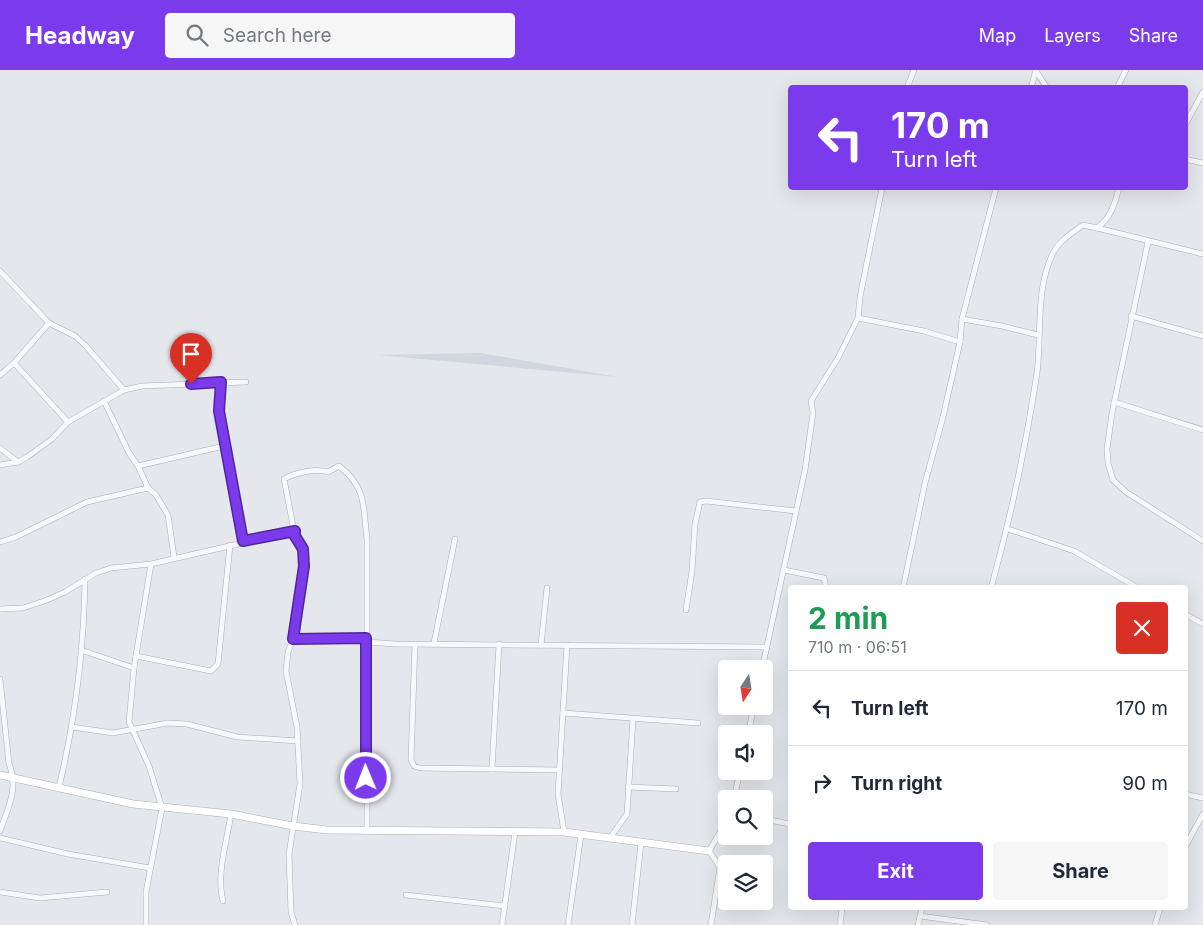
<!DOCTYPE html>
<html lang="en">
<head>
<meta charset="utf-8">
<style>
	body { margin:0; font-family:Inter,sans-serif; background:#f6f6f7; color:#1f2937; height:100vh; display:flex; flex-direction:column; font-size:19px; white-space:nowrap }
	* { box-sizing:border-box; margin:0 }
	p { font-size:16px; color:#747a83 }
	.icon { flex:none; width:28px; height:28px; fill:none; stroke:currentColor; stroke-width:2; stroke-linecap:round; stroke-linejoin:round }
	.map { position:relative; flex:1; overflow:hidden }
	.side { position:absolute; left:788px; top:515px; width:400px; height:325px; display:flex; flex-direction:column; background:#fff; border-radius:5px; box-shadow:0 5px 20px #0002 }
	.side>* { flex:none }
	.top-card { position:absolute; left:788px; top:15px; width:400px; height:105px; border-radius:5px; box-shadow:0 5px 20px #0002; background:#7c3aed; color:#fff; overflow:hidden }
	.needle { width:32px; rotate:192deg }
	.controls { position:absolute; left:718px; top:590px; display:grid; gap:10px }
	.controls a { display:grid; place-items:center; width:55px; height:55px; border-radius:5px; background:#fff; box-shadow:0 5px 20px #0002; font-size:25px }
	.pin { position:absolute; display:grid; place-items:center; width:42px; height:42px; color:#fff; margin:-51px -21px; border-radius:50% 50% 50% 0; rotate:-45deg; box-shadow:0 0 5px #0007 }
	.pin .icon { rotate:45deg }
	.me { position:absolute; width:55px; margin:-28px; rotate:359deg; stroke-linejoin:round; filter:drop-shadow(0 0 4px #0008) }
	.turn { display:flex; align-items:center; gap:18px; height:105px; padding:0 20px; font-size:22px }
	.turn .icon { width:65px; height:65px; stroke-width:2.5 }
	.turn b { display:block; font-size:35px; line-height:42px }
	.round { display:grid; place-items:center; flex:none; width:52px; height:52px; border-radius:5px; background:#f6f6f7 }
	.head { display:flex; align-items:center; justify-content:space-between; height:85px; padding:0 20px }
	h1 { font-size:30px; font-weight:700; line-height:38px; color:#1e9e55 }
	.action { display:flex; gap:10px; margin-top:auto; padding:10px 20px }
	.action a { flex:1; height:58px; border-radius:5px; background:#7c3aed; color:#fff; font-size:20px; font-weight:700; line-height:58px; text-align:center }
	.action a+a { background:#f6f6f7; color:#1f2937 }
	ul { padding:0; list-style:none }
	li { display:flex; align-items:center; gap:15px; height:75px; padding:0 20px; border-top:1px solid #e0e1e3 }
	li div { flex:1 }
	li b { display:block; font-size:19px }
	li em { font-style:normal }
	header { display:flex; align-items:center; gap:30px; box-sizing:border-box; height:70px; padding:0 25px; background:#7c3aed; color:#fff }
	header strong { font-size:24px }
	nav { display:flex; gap:28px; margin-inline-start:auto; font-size:18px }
	.search { width:350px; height:45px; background:#f6f6f7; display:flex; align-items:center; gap:12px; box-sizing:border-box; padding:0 18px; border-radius:5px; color:#747a83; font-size:19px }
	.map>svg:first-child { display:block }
	.built { fill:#d2d6de }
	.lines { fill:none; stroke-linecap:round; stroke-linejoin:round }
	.street-casing { stroke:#a9aeb7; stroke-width:6 }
	.secondary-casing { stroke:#a9aeb7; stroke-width:8 }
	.street { stroke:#f7f8fa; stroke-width:5 }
	.secondary { stroke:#fff; stroke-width:7 }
	.route-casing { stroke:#51269a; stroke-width:12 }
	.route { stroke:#7c3aed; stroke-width:9 }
</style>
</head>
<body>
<header>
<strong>Headway</strong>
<div class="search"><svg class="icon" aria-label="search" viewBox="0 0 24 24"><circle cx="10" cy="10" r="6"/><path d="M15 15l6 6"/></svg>Search here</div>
<nav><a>Map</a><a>Layers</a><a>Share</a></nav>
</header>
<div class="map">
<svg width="1203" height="855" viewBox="0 0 1203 855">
	<rect width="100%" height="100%" fill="#e4e7ec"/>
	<polygon class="built" points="481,283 618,307 378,285"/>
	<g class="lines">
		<g class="street-casing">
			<g id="street">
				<polyline points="1036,1 1047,18"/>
				<polyline points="907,18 914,0"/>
				<polyline points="1031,18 1036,0"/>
				<polyline points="1117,18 1126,0"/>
				<polyline points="1185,55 1203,22"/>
				<polyline points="1185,89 1203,93"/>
				<polyline points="1097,158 1203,184"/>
				<polyline points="1148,172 1112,343 1107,379 1108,393 1113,410 1126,422 1203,471"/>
				<polyline points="0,201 49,253 75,266 85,275 124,320"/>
				<polyline points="1131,246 1203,266"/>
				<polyline points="858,248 924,261 960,272"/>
				<polyline points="962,249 1002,256 1038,265"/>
				<polyline points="14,293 68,352"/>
				<polyline points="0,305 14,293 49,253"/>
				<polyline points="221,312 219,341 243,471"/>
				<polyline points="104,331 129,383 138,396 148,418 156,425 168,445 174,487"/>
				<polyline points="1114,332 1203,360"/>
				<polyline points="0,378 18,392"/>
				<polyline points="0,395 18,392 27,387 52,369 68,352 124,320 142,316 246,312"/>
				<polyline points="138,396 224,376"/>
				<polyline points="1008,459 1074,481 1138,518"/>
				<polyline points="0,472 16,467 87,432 148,418"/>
				<polyline points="784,500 824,508 826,518"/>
				<polyline points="903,518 925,413 943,347 960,272 962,249 996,118"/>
				<path d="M991,518c20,-71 35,-143 46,-215 5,-39 -2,-83 16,-120 6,-12 19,-20 30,-28l14,3c14,-10 18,-25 22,-40"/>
				<polyline points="0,539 23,538 47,530 65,522 96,503 111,498 151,494 295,461"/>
				<polyline points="686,540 692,501 695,454 700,432 706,431 796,441"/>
				<polyline points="1185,544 1203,554"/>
				<polyline points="293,569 366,567"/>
				<polyline points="367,572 395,574 767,577"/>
				<polyline points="434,573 455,469"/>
				<polyline points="415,574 411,690 414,696 420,698 559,700"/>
				<polyline points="541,575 547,518"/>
				<polyline points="81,580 134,598"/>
				<polyline points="136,586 211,601 218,594 230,475"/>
				<polyline points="762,599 805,400 813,343 811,331 838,288 858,248 860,227 882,118"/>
				<path d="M0,609l9,85c10,24 -1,44 -9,67"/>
				<polyline points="563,643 698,653"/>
				<polyline points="72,657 113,663 168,653 187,654 237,667 298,671"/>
				<polyline points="748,664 754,636"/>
				<polyline points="492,699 499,574"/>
				<path d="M59,717c16,-67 25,-138 26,-208"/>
				<polyline points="628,717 676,719"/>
				<polyline points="1185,724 1203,728"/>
				<polyline points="734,729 740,701"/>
				<polyline points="764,749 790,754"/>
				<polyline points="564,762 558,724 567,575"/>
				<polyline points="0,768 68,784 150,798"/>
				<polyline points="610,768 627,744 633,649"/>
				<polyline points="1185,777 1203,744"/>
				<polyline points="0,822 40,828 107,822"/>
				<polyline points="406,825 505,836"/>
				<path d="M223,831c-7,-27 4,-60 8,-87"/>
				<polyline points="920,846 987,855"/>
				<polyline points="146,855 146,822 162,738 149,696 129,652 134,598 151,494"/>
				<path d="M295,855l-4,-13 -2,-58 11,-70 -3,-57 -11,-56 2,-19 5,-13 8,-38 3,-35 -1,-17 -8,-13 -11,-57c11,-6 31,-11 44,-7l11,-6c28,21 24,42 28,73v292"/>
				<polyline points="502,855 515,762"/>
				<polyline points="568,855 581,765"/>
				<polyline points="632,855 641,773"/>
				<polyline points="711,855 720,797 709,781 726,752"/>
				<polyline points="840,855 842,838"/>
				<polyline points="918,855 922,838"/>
				<polyline points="1155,855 1160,838"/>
			</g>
		</g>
		<g class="secondary-casing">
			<polyline id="secondary" points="0,705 133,734 231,744 293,756 327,760 564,762 709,781"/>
		</g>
		<use href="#street" class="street"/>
		<use href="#secondary" class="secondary"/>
	</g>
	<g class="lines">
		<g class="route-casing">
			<polyline id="route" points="191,314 221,312 219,341 243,471 295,461 295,466 303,479 304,496 293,569 366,568 366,708"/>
		</g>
		<use href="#route" class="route"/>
	</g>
</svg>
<div class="controls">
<a><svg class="needle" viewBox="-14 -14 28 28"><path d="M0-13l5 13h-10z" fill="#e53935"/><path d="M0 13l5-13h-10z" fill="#747a83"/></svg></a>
<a><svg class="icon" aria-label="sound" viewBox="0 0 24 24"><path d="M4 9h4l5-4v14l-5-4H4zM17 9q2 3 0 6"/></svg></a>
<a><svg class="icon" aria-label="search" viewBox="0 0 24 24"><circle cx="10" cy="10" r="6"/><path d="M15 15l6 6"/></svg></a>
<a><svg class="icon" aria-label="layers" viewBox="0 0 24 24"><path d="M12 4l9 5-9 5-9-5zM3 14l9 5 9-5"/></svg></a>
</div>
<div class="pin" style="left:191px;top:314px;background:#d93025"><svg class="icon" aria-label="arrive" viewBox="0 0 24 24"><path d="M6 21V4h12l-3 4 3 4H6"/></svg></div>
<svg class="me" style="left:366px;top:708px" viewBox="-20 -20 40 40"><circle r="17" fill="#7c3aed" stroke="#fff" stroke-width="3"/><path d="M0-11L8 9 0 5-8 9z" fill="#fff"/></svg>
<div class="top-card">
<div class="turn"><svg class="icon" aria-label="left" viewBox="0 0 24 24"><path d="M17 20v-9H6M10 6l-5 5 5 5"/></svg><div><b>170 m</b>Turn left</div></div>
</div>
<section class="side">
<div class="head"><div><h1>2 min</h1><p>710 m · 06:51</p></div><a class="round" style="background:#d93025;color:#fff"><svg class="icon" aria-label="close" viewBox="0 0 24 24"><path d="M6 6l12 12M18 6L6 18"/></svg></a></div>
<ul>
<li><svg class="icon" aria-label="left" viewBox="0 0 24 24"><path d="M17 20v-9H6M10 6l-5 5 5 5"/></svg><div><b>Turn left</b></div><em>170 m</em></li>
<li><svg class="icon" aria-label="right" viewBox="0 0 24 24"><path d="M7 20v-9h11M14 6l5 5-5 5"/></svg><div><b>Turn right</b></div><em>90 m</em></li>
</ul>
<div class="action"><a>Exit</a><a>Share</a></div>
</section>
</div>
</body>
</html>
